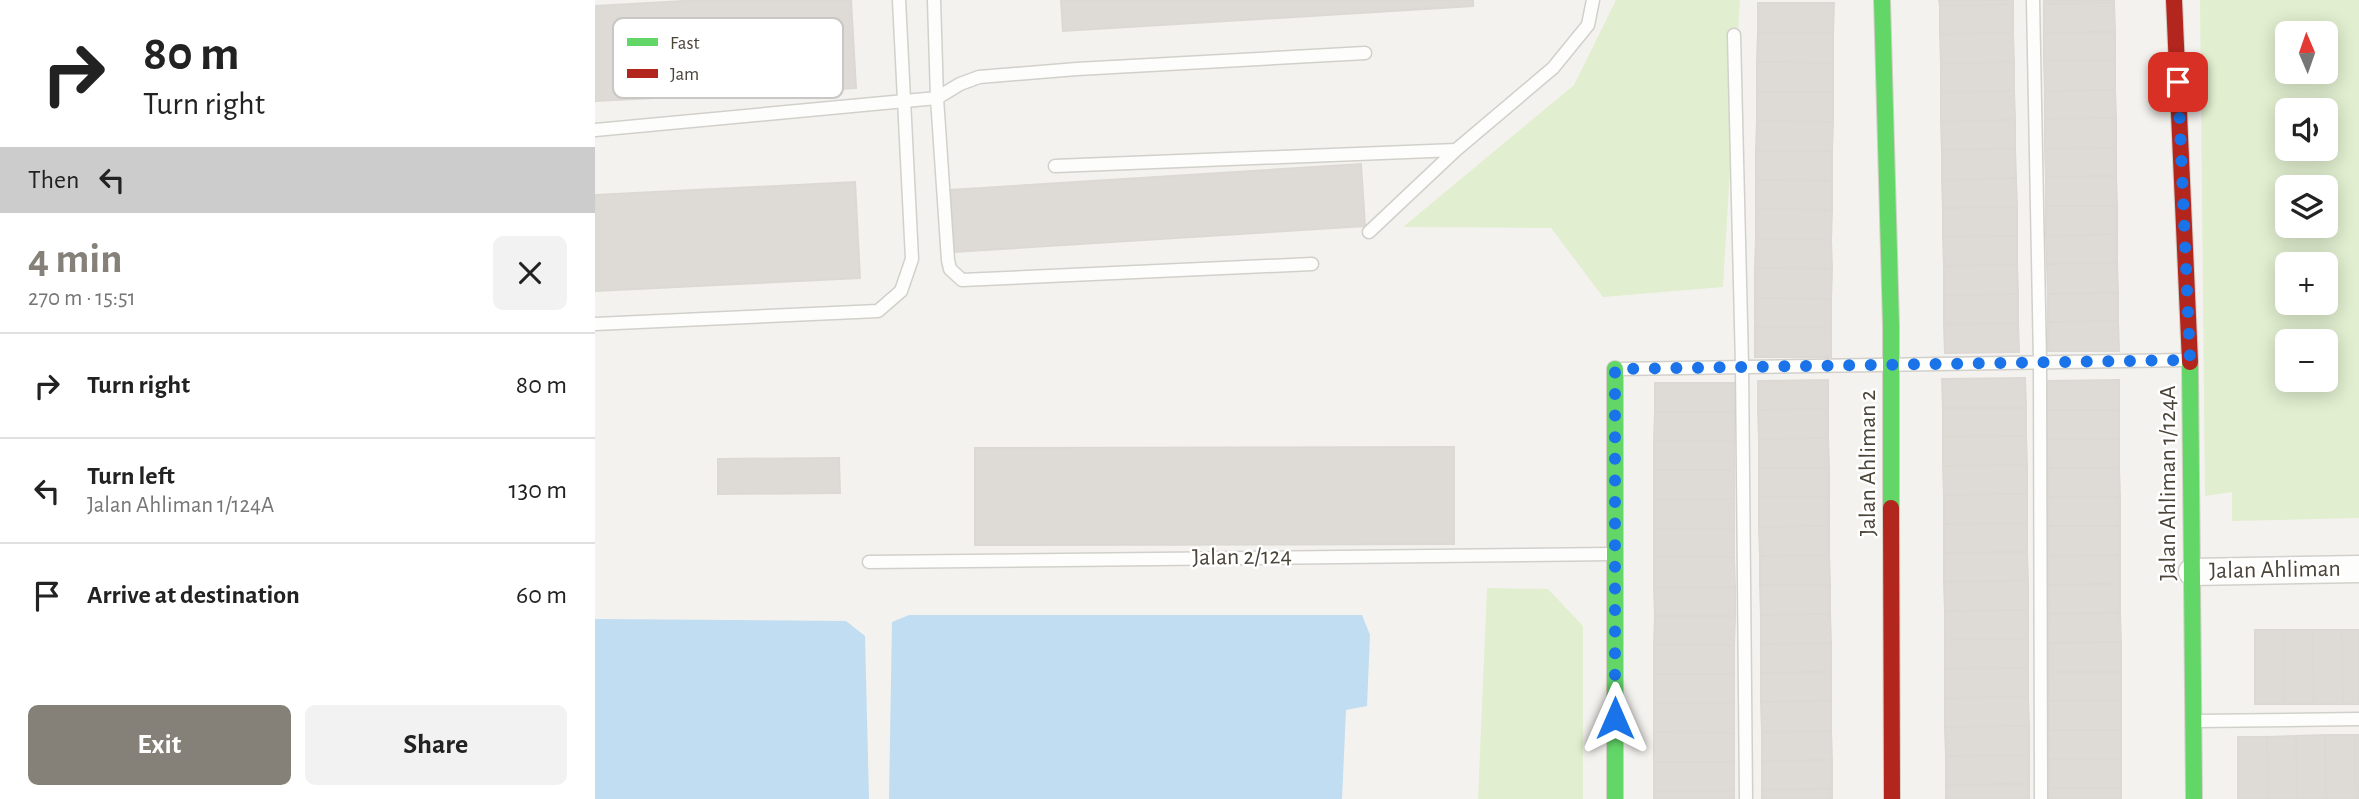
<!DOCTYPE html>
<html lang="en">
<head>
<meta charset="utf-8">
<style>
	body { margin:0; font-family:"Alegreya Sans",sans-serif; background:#f2f2f2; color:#222; height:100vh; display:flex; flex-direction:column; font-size:26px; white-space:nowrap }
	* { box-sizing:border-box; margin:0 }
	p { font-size:23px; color:#767676 }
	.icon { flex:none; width:38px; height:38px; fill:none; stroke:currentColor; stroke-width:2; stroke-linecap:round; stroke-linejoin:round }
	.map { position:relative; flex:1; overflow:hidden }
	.details { display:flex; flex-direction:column; background:#fff; width:595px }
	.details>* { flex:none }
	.top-card { background:#fff; color:#222; overflow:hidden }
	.needle { width:46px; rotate:358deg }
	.buttons { position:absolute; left:1680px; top:21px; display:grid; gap:14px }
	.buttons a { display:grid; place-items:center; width:63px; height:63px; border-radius:10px; background:#fff; box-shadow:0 4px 18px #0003; font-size:35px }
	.pin { position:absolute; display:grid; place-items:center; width:60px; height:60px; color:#fff; margin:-30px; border-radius:14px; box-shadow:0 4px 10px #0006 }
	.me { position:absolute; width:77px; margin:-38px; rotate:0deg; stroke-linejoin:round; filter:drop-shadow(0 0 5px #0008) }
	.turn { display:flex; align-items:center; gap:24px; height:147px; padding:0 28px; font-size:32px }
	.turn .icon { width:91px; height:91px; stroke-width:2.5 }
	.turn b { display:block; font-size:49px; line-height:60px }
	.then { display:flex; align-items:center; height:66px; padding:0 28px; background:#0003; gap:14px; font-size:26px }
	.round { display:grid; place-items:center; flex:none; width:74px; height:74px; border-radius:10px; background:#f2f2f2 }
	.summary { display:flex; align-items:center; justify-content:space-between; height:119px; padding:0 28px }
	h1 { font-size:42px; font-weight:700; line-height:52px; color:#868178 }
	.action { display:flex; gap:14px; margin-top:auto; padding:14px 28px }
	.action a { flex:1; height:80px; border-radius:10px; background:#868178; color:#fff; font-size:28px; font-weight:700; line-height:80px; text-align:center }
	.action a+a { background:#f2f2f2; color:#222 }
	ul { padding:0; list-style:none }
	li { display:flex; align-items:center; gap:21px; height:105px; padding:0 28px; border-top:2px solid #e0e0e0 }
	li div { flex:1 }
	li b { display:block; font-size:26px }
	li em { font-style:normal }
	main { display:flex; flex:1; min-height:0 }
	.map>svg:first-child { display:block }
	.green { fill:#e1eecf; fill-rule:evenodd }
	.water { fill:#c0ddf1 }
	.building { fill:#dedbd6; stroke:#dcd9d4; stroke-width:2 }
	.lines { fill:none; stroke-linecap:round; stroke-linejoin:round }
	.lane-casing { stroke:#d2d0cb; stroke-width:15 }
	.street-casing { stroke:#d2d0cb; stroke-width:29 }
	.fast-casing { stroke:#d3cfc5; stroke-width:18 }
	.jam-casing { stroke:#d3cfc5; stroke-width:18 }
	.lane { stroke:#fdfdfc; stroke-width:12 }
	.street { stroke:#fdfdfc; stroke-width:26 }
	.fast { stroke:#63d668; stroke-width:16 }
	.jam { stroke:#b3261e; stroke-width:16 }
	.route { stroke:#1a73e8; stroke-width:12; stroke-dasharray:0 21.6 }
	.labels { text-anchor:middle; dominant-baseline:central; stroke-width:5; stroke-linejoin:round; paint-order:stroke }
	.street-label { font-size:24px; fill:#4b4439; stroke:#fff }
	.key { fill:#fff; stroke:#c9c7c4; stroke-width:2 }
	.key-label { font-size:19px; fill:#4b4439 }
</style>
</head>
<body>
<main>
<section class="details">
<div class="top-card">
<div class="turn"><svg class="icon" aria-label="right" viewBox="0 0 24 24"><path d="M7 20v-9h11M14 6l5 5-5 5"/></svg><div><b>80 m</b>Turn right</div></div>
<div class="then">Then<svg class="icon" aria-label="left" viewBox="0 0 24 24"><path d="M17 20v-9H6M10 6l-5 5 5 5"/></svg></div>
</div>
<div class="summary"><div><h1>4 min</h1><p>270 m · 15:51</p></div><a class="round"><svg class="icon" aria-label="close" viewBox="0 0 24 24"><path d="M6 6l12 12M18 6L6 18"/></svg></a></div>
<ul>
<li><svg class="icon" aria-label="right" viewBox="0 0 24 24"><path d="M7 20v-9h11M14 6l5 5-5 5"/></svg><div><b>Turn right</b></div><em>80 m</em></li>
<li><svg class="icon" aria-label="left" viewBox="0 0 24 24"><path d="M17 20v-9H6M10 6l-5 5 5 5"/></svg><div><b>Turn left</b><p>Jalan Ahliman 1/124A</p></div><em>130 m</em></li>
<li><svg class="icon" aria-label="arrive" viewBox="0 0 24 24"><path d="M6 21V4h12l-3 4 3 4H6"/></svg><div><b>Arrive at destination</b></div><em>60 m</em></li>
</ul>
<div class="action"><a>Exit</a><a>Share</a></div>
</section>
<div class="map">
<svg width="1764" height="799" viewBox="0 0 1764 799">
	<rect width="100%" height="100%" fill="#f4f2ee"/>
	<g class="green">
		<polygon points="1021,0 1145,0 1128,287 1008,297 956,228 808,227 979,85"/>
		<path d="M1605,0h159v518l-127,3v-29l-27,4zM1692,33h39v39h-39zM1692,110h39v39h-39zM1692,187h39v39h-39zM1692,264h39v39h-39zM1692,341h39v39h-39z"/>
		<polygon points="892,588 953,589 988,626 988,799 883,799"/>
	</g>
	<g class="water">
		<polygon points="314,615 767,615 775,635 772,706 751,710 747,799 294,799 297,622"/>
		<polygon points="0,619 251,621 270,636 274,799 0,799"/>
	</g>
	<g class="building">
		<polygon points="107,0 256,0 261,88 0,101 0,6"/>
		<polygon points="466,0 878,0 878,6 468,31"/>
		<polygon points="1344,0 1418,0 1418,4 1345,6"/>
		<polygon points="1449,0 1519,0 1519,3 1449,4"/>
		<polygon points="1163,3 1239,3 1238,33 1163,33"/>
		<polygon points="1519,3 1520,32 1449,33 1449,4"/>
		<polygon points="1418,4 1418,33 1345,34 1345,6"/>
		<polygon points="1520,32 1520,61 1449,61 1449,33"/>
		<polygon points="1163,33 1238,33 1238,63 1162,62"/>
		<polygon points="1418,33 1419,62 1346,64 1345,34"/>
		<polygon points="1449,61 1520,61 1520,90 1450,91"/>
		<polygon points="1162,62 1238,63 1238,92 1162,92"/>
		<polygon points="1419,62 1419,91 1346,92 1346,64"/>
		<polygon points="1520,90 1521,118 1450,119 1450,91"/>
		<polygon points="1419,91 1420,120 1346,122 1346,92"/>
		<polygon points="1162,92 1238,92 1238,122 1162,121"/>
		<polygon points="1521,118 1521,148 1450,149 1450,119"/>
		<polygon points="1420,120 1420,149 1347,150 1346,122"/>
		<polygon points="1162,121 1238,122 1237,151 1161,151"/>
		<polygon points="1521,148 1521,176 1451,177 1450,149"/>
		<polygon points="1420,149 1421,178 1347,180 1347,150"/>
		<polygon points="1161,151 1237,151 1237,181 1161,180"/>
		<polygon points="766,164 770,226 359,252 355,190"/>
		<polygon points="1521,176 1522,206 1451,206 1451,177"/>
		<polygon points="1421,178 1422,207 1348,208 1347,180"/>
		<polygon points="1161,180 1237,181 1237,210 1161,209"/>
		<polygon points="260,182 265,278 0,291 0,195"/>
		<polygon points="1451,206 1522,206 1522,234 1451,236"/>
		<polygon points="1422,207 1422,236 1348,237 1348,208"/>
		<polygon points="1161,209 1237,210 1236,240 1161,239"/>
		<polygon points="1522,234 1522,263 1452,264 1451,236"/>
		<polygon points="1422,236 1422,265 1349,266 1348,237"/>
		<polygon points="1161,239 1236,240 1237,269 1160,268"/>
		<polygon points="1522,263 1523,293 1453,294 1452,264"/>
		<polygon points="1422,265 1423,294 1349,296 1349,266"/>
		<polygon points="1160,268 1237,269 1236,299 1160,298"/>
		<polygon points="1523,293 1523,321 1453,322 1453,294"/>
		<polygon points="1423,294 1423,323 1349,324 1349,296"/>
		<polygon points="1160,298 1236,299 1236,328 1160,327"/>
		<polygon points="1523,321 1524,351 1453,351 1453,322"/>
		<polygon points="1423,323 1424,352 1350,353 1349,324"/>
		<polygon points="1160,327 1236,328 1236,357 1160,357"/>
		<polygon points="1430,378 1431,408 1348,408 1347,379"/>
		<polygon points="1233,380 1233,409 1163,410 1163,381"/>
		<polygon points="1524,380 1524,410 1452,410 1452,381"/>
		<polygon points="1060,383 1140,383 1139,412 1060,412"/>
		<polygon points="1348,408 1431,408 1431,436 1348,437"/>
		<polygon points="1233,409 1233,438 1164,439 1163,410"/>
		<rect x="1452" y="410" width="72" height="29"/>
		<polygon points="1060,412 1139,412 1139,441 1059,441"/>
		<polygon points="1431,436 1432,465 1348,466 1348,437"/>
		<polygon points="1233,438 1234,468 1164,468 1164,439"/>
		<polygon points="1452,439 1524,439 1524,468 1453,468"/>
		<rect x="1059" y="441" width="80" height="29"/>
		<polygon points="859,447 859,544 380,545 380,448"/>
		<polygon points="244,458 245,493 123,494 123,459"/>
		<polygon points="1432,465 1432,494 1349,495 1348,466"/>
		<rect x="1164" y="468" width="70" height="29"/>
		<polygon points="1453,468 1524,468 1525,497 1453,497"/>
		<rect x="1059" y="470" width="80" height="29"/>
		<polygon points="1432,494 1432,523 1349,524 1349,495"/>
		<polygon points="1164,497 1234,497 1234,526 1164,527"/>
		<rect x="1453" y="497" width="72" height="29"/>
		<rect x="1059" y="499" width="80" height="30"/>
		<polygon points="1432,523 1432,552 1349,553 1349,524"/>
		<polygon points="1234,526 1234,555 1165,556 1164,527"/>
		<polygon points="1453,526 1525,526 1525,555 1453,556"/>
		<rect x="1059" y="529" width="80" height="28"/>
		<polygon points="1432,552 1433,581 1349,582 1349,553"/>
		<polygon points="1234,555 1235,585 1165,585 1165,556"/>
		<polygon points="1525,555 1525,584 1454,585 1453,556"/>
		<polygon points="1059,557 1139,557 1140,587 1059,587"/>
		<polygon points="1433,581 1433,610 1350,611 1349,582"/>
		<polygon points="1525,584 1525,613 1454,614 1454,585"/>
		<polygon points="1165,585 1235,585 1235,614 1166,615"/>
		<polygon points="1059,587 1140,587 1140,616 1060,616"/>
		<polygon points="1433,610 1433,639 1350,640 1350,611"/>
		<polygon points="1525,613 1526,642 1454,643 1454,614"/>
		<polygon points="1235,614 1236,643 1166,644 1166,615"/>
		<polygon points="1060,616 1140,616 1139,645 1059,645"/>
		<rect x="1660" y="630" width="29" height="74"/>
		<polygon points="1689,630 1718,630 1719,704 1689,704"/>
		<polygon points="1718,630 1747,630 1748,704 1719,704"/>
		<polygon points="1747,630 1764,630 1764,704 1748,704"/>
		<polygon points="1433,639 1433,668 1350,669 1350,640"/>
		<polygon points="1526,642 1526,672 1454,672 1454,643"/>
		<polygon points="1236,643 1236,672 1166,673 1166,644"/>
		<rect x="1059" y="645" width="80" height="29"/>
		<polygon points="1433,668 1433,697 1350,698 1350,669"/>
		<polygon points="1236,672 1236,701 1166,702 1166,673"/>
		<rect x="1454" y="672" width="72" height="29"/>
		<rect x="1059" y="674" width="80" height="29"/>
		<polygon points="1433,697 1434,726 1350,727 1350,698"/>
		<polygon points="1236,701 1236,731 1167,732 1166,702"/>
		<rect x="1454" y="701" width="72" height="29"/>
		<polygon points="1059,703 1139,703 1139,733 1059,732"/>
		<polygon points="1434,726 1434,755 1351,756 1350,727"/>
		<rect x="1454" y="730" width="72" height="29"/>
		<polygon points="1236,731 1237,760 1167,761 1167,732"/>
		<polygon points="1059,732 1139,733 1139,762 1059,762"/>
		<polygon points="1730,735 1760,735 1761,799 1731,799"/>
		<polygon points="1730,735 1731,799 1702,799 1701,736"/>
		<polygon points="1760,735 1764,735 1764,799 1761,799"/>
		<polygon points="1701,736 1702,799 1673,799 1672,737"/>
		<polygon points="1643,737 1672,737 1673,799 1643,799"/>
		<polygon points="1434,755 1434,784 1351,785 1351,756"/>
		<rect x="1454" y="759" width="72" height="29"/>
		<polygon points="1237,760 1237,789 1167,790 1167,761"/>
		<rect x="1059" y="762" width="80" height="29"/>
		<polygon points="1434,784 1434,799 1351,799 1351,785"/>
		<rect x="1454" y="788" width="72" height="11"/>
		<polygon points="1237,789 1237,799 1167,799 1167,790"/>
		<rect x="1059" y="791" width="80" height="8"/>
	</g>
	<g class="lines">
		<g class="lane-casing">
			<g id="lane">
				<polyline points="1438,0 1445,361 1446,799"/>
				<polyline points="1139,35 1147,365 1151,799"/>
				<polyline points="0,130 342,98 339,0"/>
				<polyline points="460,166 861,150"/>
				<polyline points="774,232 861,150 958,68 993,25 998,0"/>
				<polyline points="717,264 367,280 355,269 353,260 342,98 365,84 384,77 482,69 770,53"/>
				<polyline points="0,324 283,311 306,291 317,259 304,0"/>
				<polyline points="1022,369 1591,360"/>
				<polyline points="274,562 1017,554"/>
				<polyline points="1602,721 1764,719"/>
			</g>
		</g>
		<g class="street-casing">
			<polyline id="street" points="1597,572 1764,569"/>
		</g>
		<g class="fast-casing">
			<g id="fast">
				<polyline points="1287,0 1296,325 1296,508"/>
				<polyline points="1595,362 1599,799"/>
				<polyline points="1020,369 1020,799"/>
			</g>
		</g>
		<g class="jam-casing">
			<g id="jam">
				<polyline points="1579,0 1595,362"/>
				<polyline points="1296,508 1297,799"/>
			</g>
		</g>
		<use href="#lane" class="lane"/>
		<use href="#street" class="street"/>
		<use href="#fast" class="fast"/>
		<use href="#jam" class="jam"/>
	</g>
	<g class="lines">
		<polyline class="route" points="1020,718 1020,369 1595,360 1583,82"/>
	</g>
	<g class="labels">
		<g class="street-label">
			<text transform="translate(1273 463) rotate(-90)">Jalan Ahliman 2</text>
			<text transform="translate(1573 483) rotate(-90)">Jalan Ahliman 1/124A</text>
			<text transform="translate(647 557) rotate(-1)">Jalan 2/124</text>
			<text transform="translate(1680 570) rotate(-1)">Jalan Ahliman</text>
		</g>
	</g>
	<rect x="18" y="18" width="230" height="80" rx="10" class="key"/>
	<rect x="32" y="38" width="31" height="8" fill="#63d668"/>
	<rect x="32" y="69" width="31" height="9" fill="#b3261e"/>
	<g class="key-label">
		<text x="75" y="49">Fast</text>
		<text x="75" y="80">Jam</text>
	</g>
</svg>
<div class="buttons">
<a><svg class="needle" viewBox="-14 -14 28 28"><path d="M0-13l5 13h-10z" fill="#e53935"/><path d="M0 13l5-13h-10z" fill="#767676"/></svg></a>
<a><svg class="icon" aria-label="sound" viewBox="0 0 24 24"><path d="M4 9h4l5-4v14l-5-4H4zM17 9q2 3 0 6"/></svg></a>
<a><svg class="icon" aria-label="layers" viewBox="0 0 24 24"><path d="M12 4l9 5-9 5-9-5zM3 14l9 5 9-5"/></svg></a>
<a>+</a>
<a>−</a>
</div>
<div class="pin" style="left:1583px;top:82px;background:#d93025"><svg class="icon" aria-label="arrive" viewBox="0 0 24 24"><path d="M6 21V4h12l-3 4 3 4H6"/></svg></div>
<svg class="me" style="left:1020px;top:718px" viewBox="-20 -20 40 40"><path d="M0-17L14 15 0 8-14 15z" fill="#1a73e8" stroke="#fff" stroke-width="4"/></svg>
</div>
</main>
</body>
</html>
